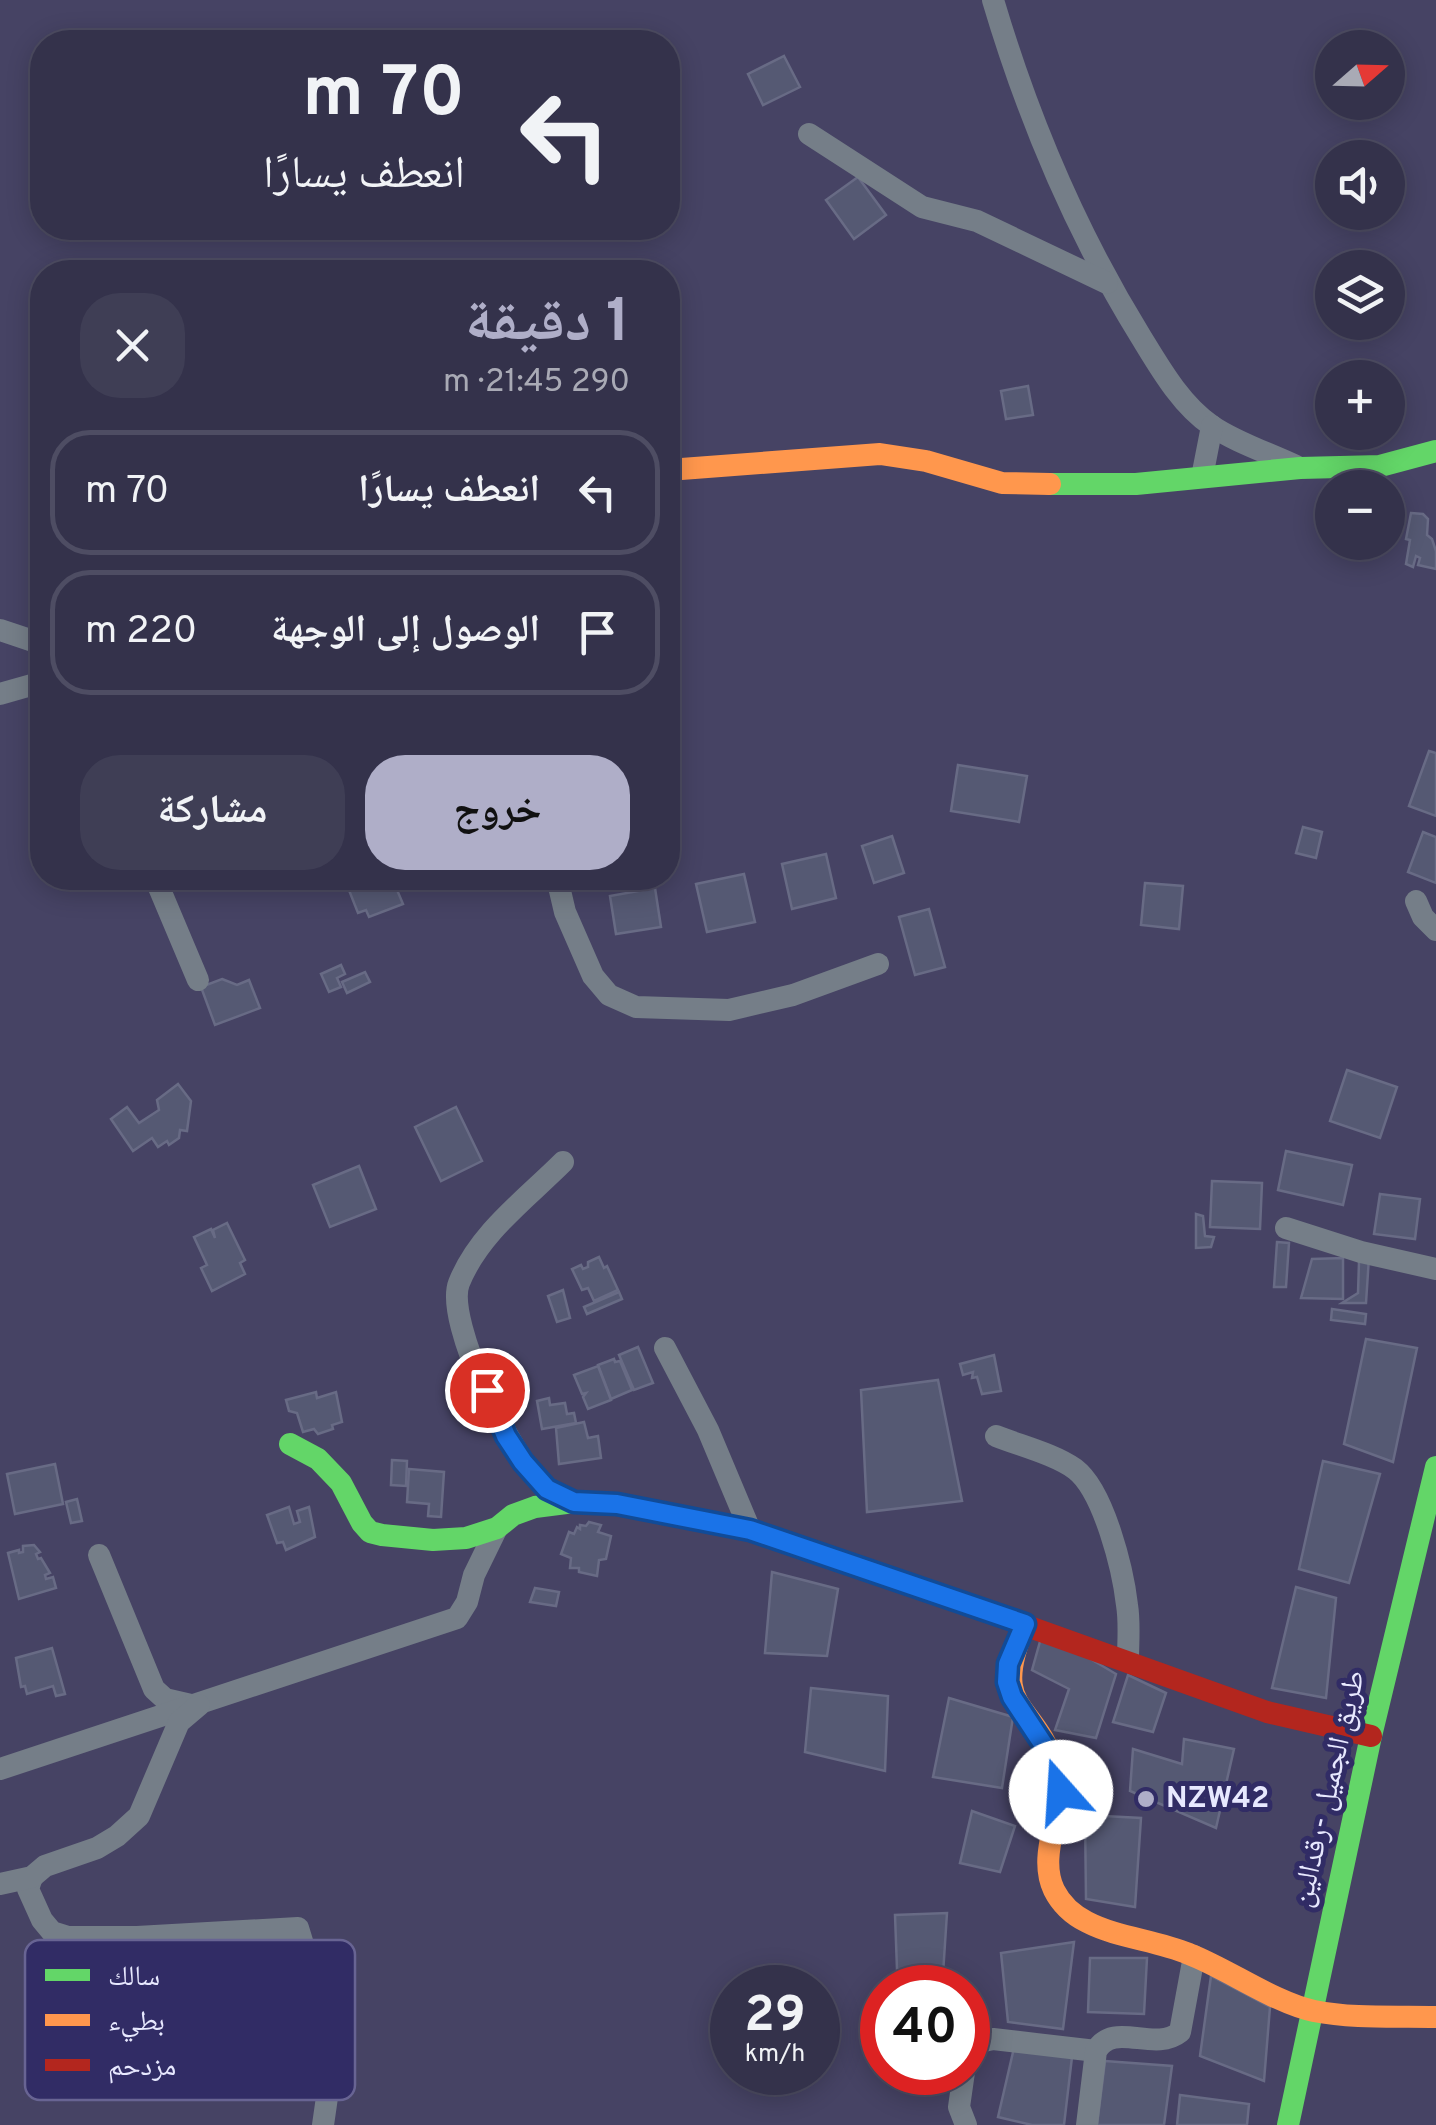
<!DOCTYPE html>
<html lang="ar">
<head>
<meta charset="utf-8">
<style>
	body { margin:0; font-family:Overpass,"Noto Naskh Arabic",sans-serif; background:#3f3e55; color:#f1f3f6; direction:rtl; height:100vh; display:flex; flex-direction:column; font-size:38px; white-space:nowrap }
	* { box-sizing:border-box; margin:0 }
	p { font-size:32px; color:#a9aab5 }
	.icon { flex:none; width:55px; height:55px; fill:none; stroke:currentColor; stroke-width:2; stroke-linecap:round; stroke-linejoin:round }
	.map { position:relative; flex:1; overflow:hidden; direction:ltr }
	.side { position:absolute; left:30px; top:260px; width:650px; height:630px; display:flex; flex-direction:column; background:#34324b; border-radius:40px; box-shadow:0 5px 25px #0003,0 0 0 2px #4e4d63; direction:rtl }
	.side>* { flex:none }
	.guide { position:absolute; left:30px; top:30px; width:650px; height:210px; border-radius:40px; box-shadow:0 5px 25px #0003,0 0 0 2px #4e4d63; direction:rtl; background:#34324b; color:#f1f3f6; overflow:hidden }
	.needle { width:65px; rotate:70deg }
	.buttons { position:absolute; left:1315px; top:30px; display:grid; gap:20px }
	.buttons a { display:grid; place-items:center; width:90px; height:90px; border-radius:50%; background:#34324b; box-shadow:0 5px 25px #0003,0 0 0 2px #4e4d63; font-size:50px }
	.speed { position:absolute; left:710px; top:1965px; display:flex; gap:20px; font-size:50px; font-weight:700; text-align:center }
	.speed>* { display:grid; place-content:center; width:130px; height:130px; border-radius:50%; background:#34324b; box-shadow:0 5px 25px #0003,0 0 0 2px #4e4d63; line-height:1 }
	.speed small { font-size:25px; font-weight:400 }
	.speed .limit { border:15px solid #d22; background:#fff; color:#111 }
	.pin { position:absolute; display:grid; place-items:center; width:85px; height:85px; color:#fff; margin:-42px; border:5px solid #fff; border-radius:50%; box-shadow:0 2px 10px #0007 }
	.me { position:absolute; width:110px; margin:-55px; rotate:341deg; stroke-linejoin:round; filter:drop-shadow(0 0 8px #0008) }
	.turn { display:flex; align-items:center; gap:35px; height:210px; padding:0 50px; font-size:45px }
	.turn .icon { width:130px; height:130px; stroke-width:2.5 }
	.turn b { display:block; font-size:70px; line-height:85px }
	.round { display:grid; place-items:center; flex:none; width:105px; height:105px; border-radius:40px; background:#3f3e55 }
	.headline { display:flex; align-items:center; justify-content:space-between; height:170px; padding:0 50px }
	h1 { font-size:60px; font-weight:700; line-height:75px; color:#afaec8 }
	.primary-button { display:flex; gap:20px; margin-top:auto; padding:20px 50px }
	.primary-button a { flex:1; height:115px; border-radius:40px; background:#afaec8; color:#111; font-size:40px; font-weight:700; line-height:115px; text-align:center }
	.primary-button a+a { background:#3f3e55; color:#f1f3f6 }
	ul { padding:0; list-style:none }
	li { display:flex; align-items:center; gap:30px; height:125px; margin:0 20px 15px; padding:0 30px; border:5px solid #4e4d63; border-radius:40px }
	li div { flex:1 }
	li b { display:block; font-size:38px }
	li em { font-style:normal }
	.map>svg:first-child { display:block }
	.building { fill:#555973; stroke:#686b85; stroke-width:2.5 }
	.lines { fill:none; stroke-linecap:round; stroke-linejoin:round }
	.street { stroke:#757e88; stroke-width:22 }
	.fast { stroke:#63d668; stroke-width:22 }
	.slow { stroke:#ff974d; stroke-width:22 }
	.jam { stroke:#b3261e; stroke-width:22 }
	.route-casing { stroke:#114b97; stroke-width:25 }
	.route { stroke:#1a73e8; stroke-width:18 }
	.poi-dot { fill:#afaec8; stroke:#312c65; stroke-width:4 }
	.labels { text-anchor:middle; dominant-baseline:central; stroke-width:10; stroke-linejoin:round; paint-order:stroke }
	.street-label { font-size:30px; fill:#e7e8fe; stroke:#312c65 }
	.poi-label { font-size:30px; font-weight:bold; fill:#e7e8fe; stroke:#312c65; text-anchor:start }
	.key { fill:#312c65; stroke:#686493; stroke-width:2.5 }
	.key-label { font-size:28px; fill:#e7e8fe }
</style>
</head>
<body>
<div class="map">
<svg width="1436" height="2125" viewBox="0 0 1436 2125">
	<rect width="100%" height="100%" fill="#464364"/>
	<g class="building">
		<polygon points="784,56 800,87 763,105 748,74"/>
		<polygon points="858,177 886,215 854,239 826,200"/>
		<polygon points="1028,386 1033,415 1006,419 1001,391"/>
		<polygon points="1411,513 1423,514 1428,519 1427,535 1432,539 1436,551 1436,569 1418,565 1420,558 1416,556 1413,567 1406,564 1410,540 1406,539"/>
		<polygon points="1429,751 1436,753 1436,816 1409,806"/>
		<polygon points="958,765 1027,776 1019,822 951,811"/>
		<polygon points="1303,827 1322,832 1316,858 1296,853"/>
		<polygon points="1423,832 1436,837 1436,883 1408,872"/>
		<polygon points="892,836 904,873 874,883 862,846"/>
		<polygon points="826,854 836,898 792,909 782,864"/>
		<polygon points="744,874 755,922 707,932 696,884"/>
		<polygon points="352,878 392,878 403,904 369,917 366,910 358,913 345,880"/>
		<polygon points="1145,883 1183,886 1179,929 1141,925"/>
		<polygon points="655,888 661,927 616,934 610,896"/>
		<polygon points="929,909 945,967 915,975 899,917"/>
		<polygon points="341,965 345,974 337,978 341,987 329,992 321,974"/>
		<polygon points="365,972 370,982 347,993 342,982"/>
		<polygon points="222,979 237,985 249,980 260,1008 215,1025 201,987"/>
		<polygon points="1347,1070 1397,1087 1380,1138 1330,1121"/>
		<polygon points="178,1084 191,1101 187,1131 180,1130 179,1138 169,1145 167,1141 158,1147 152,1138 133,1151 111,1119 127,1107 139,1123 159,1110 157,1100"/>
		<polygon points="456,1107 482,1161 441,1181 415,1127"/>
		<polygon points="1286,1151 1352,1165 1343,1205 1278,1190"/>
		<polygon points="359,1166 376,1209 330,1227 313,1185"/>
		<polygon points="1212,1181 1262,1183 1260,1229 1210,1227"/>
		<polygon points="1380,1194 1420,1199 1415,1239 1374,1234"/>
		<polygon points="1196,1214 1203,1216 1205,1236 1214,1237 1211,1247 1196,1248"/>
		<polygon points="227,1223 245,1260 240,1263 245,1274 212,1291 201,1268 207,1265 194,1237 211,1229 215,1238 213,1230"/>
		<polygon points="1277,1242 1289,1243 1286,1287 1274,1287"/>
		<polygon points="599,1257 604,1268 607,1266 618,1290 594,1301 588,1288 582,1290 572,1269 581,1265 583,1269 588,1267 588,1262"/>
		<polygon points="1369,1257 1366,1303 1342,1303 1358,1293 1359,1262"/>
		<polygon points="1343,1258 1343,1299 1301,1298 1312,1259"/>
		<polygon points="563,1290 570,1318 557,1322 548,1296"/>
		<polygon points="619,1292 622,1299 587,1314 584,1307"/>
		<polygon points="1332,1309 1366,1314 1365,1324 1331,1320"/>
		<polygon points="1366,1339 1417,1348 1393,1462 1344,1444"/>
		<polygon points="638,1347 653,1383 634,1390 619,1355"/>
		<polygon points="994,1355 1001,1391 982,1394 977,1377 972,1378 973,1372 963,1375 960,1364"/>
		<polygon points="614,1359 615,1362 620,1361 632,1390 611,1399 598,1365"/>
		<polygon points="598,1366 611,1400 588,1409 583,1397 586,1393 582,1394 574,1375"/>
		<polygon points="938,1380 962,1501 867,1512 861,1390"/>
		<polygon points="316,1392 317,1398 336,1392 342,1422 332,1425 333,1429 318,1434 314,1429 303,1432 297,1413 289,1411 286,1400"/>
		<polygon points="549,1398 550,1405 565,1403 567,1414 574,1413 576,1423 542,1429 537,1401"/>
		<polygon points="584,1422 588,1438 598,1436 601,1458 559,1464 556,1428"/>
		<polygon points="392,1460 407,1461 406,1486 391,1485"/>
		<polygon points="1323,1461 1380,1474 1349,1583 1299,1569"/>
		<polygon points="55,1464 63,1504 15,1514 7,1474"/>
		<polygon points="409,1469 444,1472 441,1517 428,1516 429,1504 407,1502"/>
		<polygon points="77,1499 82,1521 71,1523 66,1502"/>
		<polygon points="289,1507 294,1524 300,1522 297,1511 309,1507 315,1537 286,1550 283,1542 277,1543 267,1515"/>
		<polygon points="589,1522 601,1525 598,1532 611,1536 606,1559 599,1560 597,1576 579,1572 579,1568 570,1568 571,1558 561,1554 569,1532 574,1534 577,1527 580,1529 580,1525 586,1526"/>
		<polygon points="34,1545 40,1552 36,1554 38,1559 41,1558 50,1573 45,1575 46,1579 53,1577 56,1588 19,1599 8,1553 19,1550 19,1553 23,1552 23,1546"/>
		<polygon points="772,1572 838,1589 827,1656 765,1653"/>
		<polygon points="1296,1587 1336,1598 1326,1698 1272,1688"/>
		<polygon points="535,1588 559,1592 556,1606 530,1602"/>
		<polygon points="1043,1631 1116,1674 1096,1738 1055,1730 1069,1689 1032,1670"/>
		<polygon points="52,1648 65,1694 56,1696 53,1686 27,1694 25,1686 21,1687 16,1658"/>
		<polygon points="1128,1675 1166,1693 1153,1732 1113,1722"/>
		<polygon points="811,1688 888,1696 885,1771 805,1752"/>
		<polygon points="949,1698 1013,1717 1002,1788 933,1777"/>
		<polygon points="1184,1739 1234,1749 1216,1828 1130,1791 1133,1749 1182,1764"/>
		<polygon points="972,1811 1015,1826 1000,1872 960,1863"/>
		<polygon points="1085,1815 1141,1818 1135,1907 1086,1899"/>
		<polygon points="947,1913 943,1974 897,1969 895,1915"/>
		<polygon points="1074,1942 1063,2029 1008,2022 1001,1953"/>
		<polygon points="1090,1958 1147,1958 1144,2014 1088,2012"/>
		<polygon points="1211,1976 1270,2007 1264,2081 1200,2056"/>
		<polygon points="1014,2048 1072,2057 1064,2125 1032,2125 998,2117"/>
		<polygon points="1105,2061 1172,2066 1164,2125 1097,2125"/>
		<polygon points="883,2072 940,2072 940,2089 883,2076"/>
		<polygon points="1180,2095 1249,2104 1247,2125 1177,2125"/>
	</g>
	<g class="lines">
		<g class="street">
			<path d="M993,0c35,118 83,232 148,337 19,31 40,68 71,89 25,17 57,27 84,40"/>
			<polyline points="809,134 922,207 977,221 1107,283"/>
			<polyline points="1202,477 1212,426"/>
			<polyline points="0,630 42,644"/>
			<polyline points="0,694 42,682"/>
			<polyline points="155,878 198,980"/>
			<polyline points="557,878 565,912 593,976 609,995 636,1007 729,1010 793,995 878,964"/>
			<polyline points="1416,901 1423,917 1436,930"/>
			<path d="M563,1162c-37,37 -84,71 -104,121 -15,38 55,180 87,205 8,6 19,10 28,14"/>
			<polyline points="1286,1228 1361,1252 1436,1269"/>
			<polyline points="665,1348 708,1430 750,1530"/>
			<path d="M996,1436c25,10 58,18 79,33 29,22 48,101 52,136 3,18 1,37 1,55"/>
			<polyline points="99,1555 154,1689 165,1699 191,1705"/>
			<polyline points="0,1769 457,1618 467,1602 474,1575 497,1528"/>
			<polyline points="32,1877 28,1889 42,1920 52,1932 68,1937 137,1937 298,1928 309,1964 343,1986 323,2125"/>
			<polyline points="0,1884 32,1877 45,1866 97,1848 117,1836 139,1816 179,1722 199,1705"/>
			<polyline points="968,2054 975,2043 993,2039 1096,2051"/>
			<polyline points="964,2072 959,2107 966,2125"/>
			<path d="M1087,2125l9,-74c17,-31 58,2 84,-19l14,-76"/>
		</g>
		<g class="fast">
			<polyline points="1050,484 1136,484 1300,468 1380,466 1436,451"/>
			<polyline points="290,1444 318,1459 341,1483 362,1523 370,1532 382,1535 433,1540 466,1538 497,1528 513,1515 535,1507 574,1502 617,1504 750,1530 968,1605"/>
			<polyline points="1288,2125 1371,1736 1436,1467"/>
		</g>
		<g class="slow">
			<polyline points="668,470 880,454 926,461 1002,483 1050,484"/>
			<path d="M1025,1624c-37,91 10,74 31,146 11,40 -20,82 -2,120 7,14 19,25 33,32 31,16 69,18 102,32 39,15 86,49 125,57 40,8 81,5 122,6"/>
		</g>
		<polyline class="jam" points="968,1605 1267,1712 1371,1736"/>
	</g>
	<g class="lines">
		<g class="route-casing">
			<polyline id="route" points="487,1390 506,1436 523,1462 547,1489 574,1502 617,1504 750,1530 1025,1624 1008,1664 1007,1682 1012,1697 1051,1756 1061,1792"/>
		</g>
		<use href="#route" class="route"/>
	</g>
	<circle class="poi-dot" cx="1146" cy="1799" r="10"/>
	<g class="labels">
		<g class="street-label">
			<text transform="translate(1330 1789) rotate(-77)">طريق الجميل -رقدالين</text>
		</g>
		<g class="poi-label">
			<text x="1166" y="1799">NZW42</text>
		</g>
	</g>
	<rect x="25" y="1940" width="330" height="160" rx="15" class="key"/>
	<rect x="45" y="1969" width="45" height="12" fill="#63d668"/>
	<rect x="45" y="2014" width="45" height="12" fill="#ff974d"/>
	<rect x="45" y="2059" width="45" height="12" fill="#b3261e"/>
	<g class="key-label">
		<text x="108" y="1985">سالك</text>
		<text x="108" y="2030">بطيء</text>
		<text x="108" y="2075">مزدحم</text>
	</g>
</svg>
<div class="buttons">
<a><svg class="needle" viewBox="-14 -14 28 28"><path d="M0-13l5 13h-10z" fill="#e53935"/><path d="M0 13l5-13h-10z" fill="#a9aab5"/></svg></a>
<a><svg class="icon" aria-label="sound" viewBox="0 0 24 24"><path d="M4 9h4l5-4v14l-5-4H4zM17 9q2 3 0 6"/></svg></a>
<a><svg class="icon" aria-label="layers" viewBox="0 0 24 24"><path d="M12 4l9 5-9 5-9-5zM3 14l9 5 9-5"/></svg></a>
<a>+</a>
<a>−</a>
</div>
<div class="speed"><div>29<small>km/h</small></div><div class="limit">40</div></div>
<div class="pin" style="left:487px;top:1390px;background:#d93025"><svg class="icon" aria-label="arrive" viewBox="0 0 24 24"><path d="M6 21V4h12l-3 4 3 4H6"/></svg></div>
<svg class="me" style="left:1061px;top:1792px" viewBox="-20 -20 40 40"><circle r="19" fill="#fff"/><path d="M0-13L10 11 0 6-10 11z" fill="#1a73e8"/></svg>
<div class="guide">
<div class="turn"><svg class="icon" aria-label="left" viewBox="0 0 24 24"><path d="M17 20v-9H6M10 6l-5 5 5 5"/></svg><div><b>70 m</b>انعطف يسارًا</div></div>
</div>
<section class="side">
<div class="headline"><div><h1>1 دقيقة</h1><p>290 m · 21:45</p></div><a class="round"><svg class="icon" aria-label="close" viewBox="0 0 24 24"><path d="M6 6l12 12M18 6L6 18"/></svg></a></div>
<ul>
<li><svg class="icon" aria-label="left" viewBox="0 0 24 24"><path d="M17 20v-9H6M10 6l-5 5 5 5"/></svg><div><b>انعطف يسارًا</b></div><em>70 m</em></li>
<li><svg class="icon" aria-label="arrive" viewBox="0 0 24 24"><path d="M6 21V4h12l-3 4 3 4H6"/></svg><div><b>الوصول إلى الوجهة</b></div><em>220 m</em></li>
</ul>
<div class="primary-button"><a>خروج</a><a>مشاركة</a></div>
</section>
</div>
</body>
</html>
